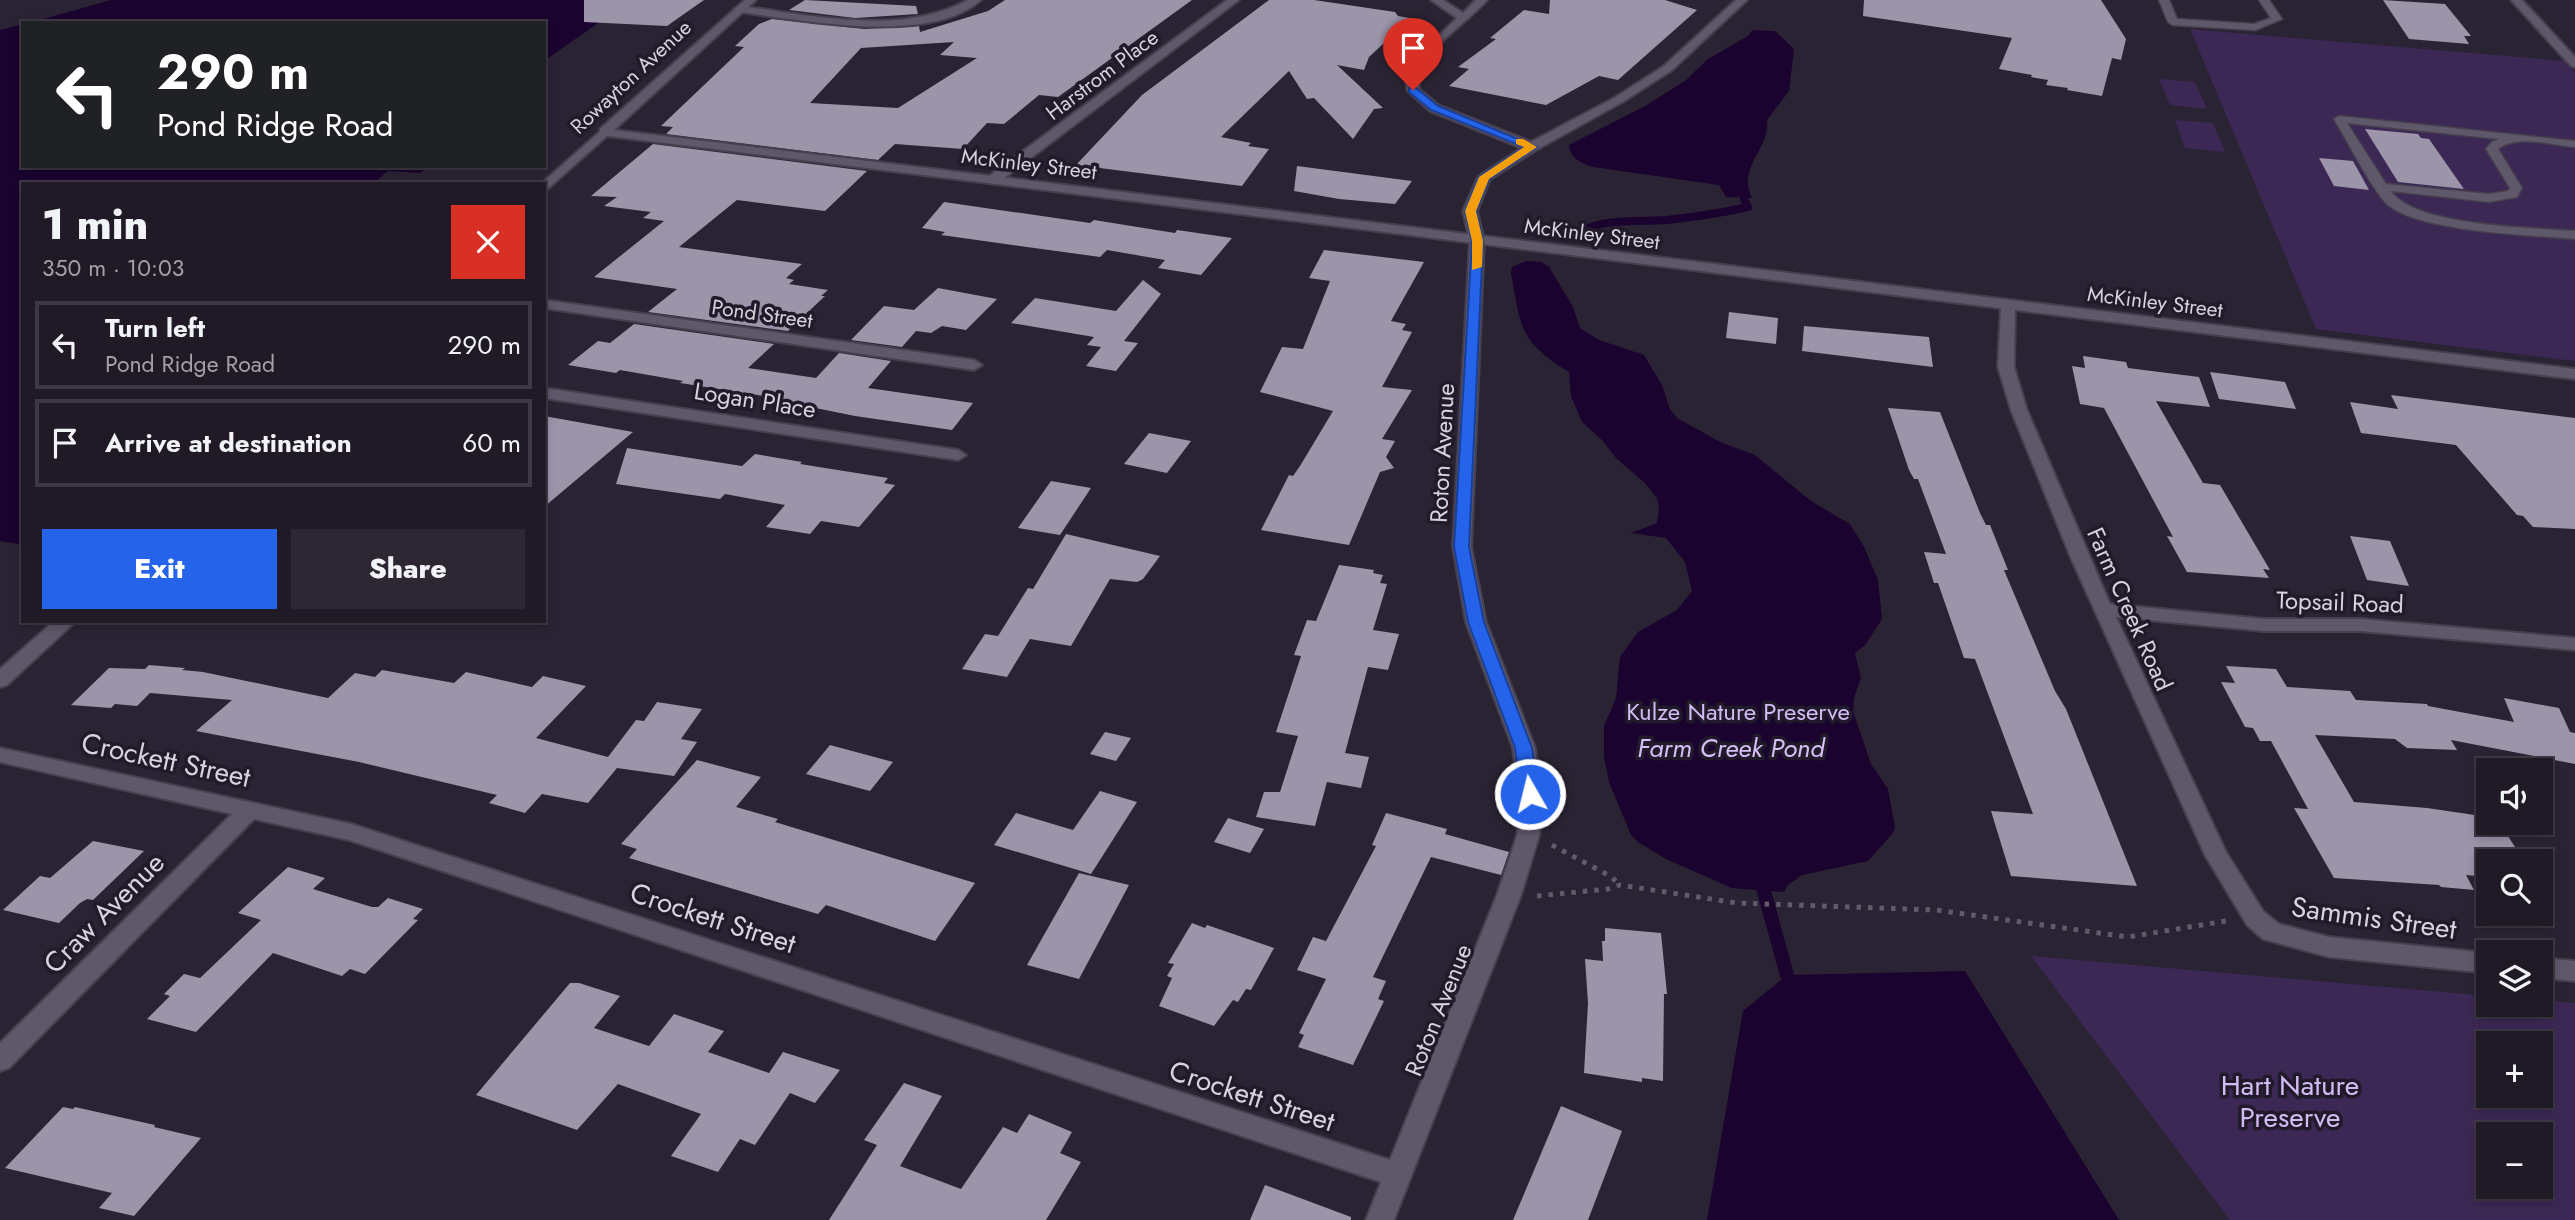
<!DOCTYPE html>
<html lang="en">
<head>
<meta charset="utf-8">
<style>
	body { margin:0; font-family:Jost,sans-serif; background:#2d2733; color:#f1f3f6; height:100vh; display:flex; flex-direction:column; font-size:26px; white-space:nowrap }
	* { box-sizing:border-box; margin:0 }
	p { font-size:23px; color:#a2a1a7 }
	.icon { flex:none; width:38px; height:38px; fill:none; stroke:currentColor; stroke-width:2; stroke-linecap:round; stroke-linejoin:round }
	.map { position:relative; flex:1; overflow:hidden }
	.drawer { position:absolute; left:21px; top:182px; width:525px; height:441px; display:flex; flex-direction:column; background:#201a27; border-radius:0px; box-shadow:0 4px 10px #0003,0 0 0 2px #3d3844 }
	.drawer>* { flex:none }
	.top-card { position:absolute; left:21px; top:21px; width:525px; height:147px; border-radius:0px; box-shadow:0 4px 10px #0003,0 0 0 2px #3d3844; background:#202124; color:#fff; overflow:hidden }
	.controls { position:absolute; left:2476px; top:758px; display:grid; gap:14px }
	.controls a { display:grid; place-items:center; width:77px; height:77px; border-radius:0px; background:#201a27; box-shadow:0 4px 10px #0003,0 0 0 2px #3d3844; font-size:35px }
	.pin { position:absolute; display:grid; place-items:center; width:60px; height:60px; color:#fff; margin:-72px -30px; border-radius:50% 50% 50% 0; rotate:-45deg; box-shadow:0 0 7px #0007 }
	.pin .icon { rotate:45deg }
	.me { position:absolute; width:77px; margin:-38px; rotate:352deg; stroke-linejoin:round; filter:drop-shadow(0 0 5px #0008) }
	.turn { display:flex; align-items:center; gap:24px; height:147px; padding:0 21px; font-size:32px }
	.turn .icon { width:91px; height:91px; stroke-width:2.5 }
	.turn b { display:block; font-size:49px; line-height:60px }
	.round { display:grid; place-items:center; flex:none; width:74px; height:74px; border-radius:0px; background:#2d2733 }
	.head { display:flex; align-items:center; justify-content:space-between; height:119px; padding:0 21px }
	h1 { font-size:42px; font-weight:800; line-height:52px }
	.action { display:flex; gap:14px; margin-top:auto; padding:14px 21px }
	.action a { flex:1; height:80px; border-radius:0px; background:#2563eb; color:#fff; font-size:28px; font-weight:800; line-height:80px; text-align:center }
	.action a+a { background:#2d2733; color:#f1f3f6 }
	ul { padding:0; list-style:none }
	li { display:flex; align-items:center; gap:21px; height:88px; margin:0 14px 10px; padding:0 7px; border:4px solid #3d3844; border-radius:0px }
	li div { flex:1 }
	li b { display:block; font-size:26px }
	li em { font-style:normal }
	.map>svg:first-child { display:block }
	.green { fill:#3c2854; fill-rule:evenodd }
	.water { fill:#1a032e }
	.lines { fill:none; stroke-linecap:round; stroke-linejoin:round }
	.stream-far2 { stroke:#1a032e; stroke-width:6 }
	.stream-far1 { stroke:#1a032e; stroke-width:8 }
	.stream { stroke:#1a032e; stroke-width:14 }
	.building { fill:#9c94a9; fill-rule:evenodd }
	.service-casing { stroke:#463f4d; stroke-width:3 }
	.minor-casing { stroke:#463f4d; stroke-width:4 }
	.secondary-casing { stroke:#463f4d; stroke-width:4 }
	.path { stroke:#615a6a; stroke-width:5; stroke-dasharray:4.5 7; stroke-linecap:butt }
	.service { fill:#5f576a; fill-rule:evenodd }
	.minor { fill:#5f576a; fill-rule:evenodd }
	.secondary { fill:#5f576a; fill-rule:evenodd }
	.route { fill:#2563eb; stroke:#184099; stroke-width:2 }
	.slow { fill:#f59e0b }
	.labels { text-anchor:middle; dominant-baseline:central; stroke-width:7; stroke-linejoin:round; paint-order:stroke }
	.far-street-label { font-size:21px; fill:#d7d2dd; stroke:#211a2a }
	.street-label { font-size:24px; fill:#d7d2dd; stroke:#211a2a }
	.park-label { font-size:24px; fill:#d2bbf3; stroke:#211a2a }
	.water-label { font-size:26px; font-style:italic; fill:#d6bef7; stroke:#211a2a }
	.near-street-label { font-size:28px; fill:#d7d2dd; stroke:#211a2a }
	.near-park-label { font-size:28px; fill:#d2bbf3; stroke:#211a2a }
</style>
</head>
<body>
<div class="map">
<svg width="2575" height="1220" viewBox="0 0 2575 1220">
	<rect width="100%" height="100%" fill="#2a2334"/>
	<g class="green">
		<polygon points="2190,29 2564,61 2575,72 2575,361 2316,329"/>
		<polygon points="2159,79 2195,82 2207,109 2170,105"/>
		<polygon points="2175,120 2213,123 2225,152 2185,148"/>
		<path d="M2031,956l457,40v8h53v-4l34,3v217h-345zM2488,1043h53v53h-53zM2488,1134h53v52h-53z"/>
	</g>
	<g class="water">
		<polygon points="111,0 631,0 544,61 544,23 29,23"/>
		<polygon points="23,24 23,166 430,166 420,173 388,171 372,184 23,184 23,545 0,541 0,30"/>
		<path d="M1753,30l22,1 19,18 -5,42 -22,29c4,28 -31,48 -15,78l-26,-1 -7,-12 -126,-18c-11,-4 -23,-8 -24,-22l76,-39 40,-25 23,-22 40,-23z"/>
		<path d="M1526,261l15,1 8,5 23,38 8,23 19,12 45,15 18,30 8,24 7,9 43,24 35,13 56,46 39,23 14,23 14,33 4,39 -16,25 -11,9 6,25 -7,20 -1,13 18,53 17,25 7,38 -2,6 -25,28 -66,14 -14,10 -4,7 -52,-4 -66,-29 -28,-17 -7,-7 -22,-53 -5,-25v-31l12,-28 4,-41 18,-25 39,-22 15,-19 -7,-29 -19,-24 -35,-5 26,-10 2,-14 -2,-11 -12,-15 -29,-25 -14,-18 -20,-18 -11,-26 -2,-24c-50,-31 -48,-44 -58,-99l1,-6z"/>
		<polygon points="1965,971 2119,1220 1707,1220 1743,1011 1787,975"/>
	</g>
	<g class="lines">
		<polyline class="stream-far2" points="1739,187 1745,201"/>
		<path class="stream-far1" d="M1572,236c30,-19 62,-14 95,-16 27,-3 54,-7 81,-13l-4,-8"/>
		<polyline class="stream" points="1760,877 1787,975"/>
	</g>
	<g class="building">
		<polygon points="584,0 704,0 667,26 584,22"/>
		<polygon points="805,0 916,6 918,14 855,18 789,10"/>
		<path d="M1005,0h187l-134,97 -19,-2 -35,29 -17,-1 -24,26 -68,-5 -17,16 -212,-26 7,-7 -12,-1 83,-79 -9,-1 24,-22 13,-5 92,10 55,-3 1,6 68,-21zM954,42l-14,13 37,3 -79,50 -88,-5 51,-55z"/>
		<polygon points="1269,0 1314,0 1395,12 1398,16 1421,20 1396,45 1384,43 1369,57 1364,70 1337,65 1383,108 1374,109 1353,139 1314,98 1307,99 1289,71 1221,137 1251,143 1248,146 1269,149 1242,186 1076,165 1142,95"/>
		<polygon points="1550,0 1665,0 1697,10 1618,80 1599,76 1546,105 1449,86 1469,69 1458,67 1496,39 1490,38 1524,10 1549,14"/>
		<polygon points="1864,0 2101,0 2126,39 2121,60 2112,58 2102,96 2067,90 2068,88 2046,85 2048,80 2031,77 2032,75 1999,69 2012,38 1863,16"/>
		<polygon points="2383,0 2445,4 2471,36 2464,36 2469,44 2409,39"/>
		<polygon points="2365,129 2418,134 2421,138 2429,139 2464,189 2398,182"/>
		<polygon points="653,144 867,171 825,211 737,200 679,247 802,264 786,278 794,280 789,284 828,290 821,296 825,296 788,331 648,312 677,289 594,277 664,221 643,218 651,212 604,206 617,197 591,196"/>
		<polygon points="2319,158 2353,161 2369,190 2334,186"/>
		<polygon points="1297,166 1412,181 1395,204 1339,199 1294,191"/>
		<polygon points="944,202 1090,223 1094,220 1175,233 1177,230 1232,238 1201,275 1158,268 1165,260 1107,250 1100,257 941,235 945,232 922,228"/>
		<polygon points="1324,250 1424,262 1391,321 1406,324 1402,330 1412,332 1382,387 1412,390 1382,439 1395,441 1386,457 1394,468 1380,472 1349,545 1261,530 1289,475 1293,476 1300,466 1333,411 1260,392 1282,347 1303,349 1330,281 1309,278"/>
		<polygon points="1143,280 1161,294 1124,341 1138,343 1116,371 1086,366 1101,347 1087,345 1094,337 1011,323 1035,298 1116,311"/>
		<polygon points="938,288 997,299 966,330 942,326 931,333 916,331 902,347 851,340 884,306 914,310"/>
		<polygon points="1729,312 1778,318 1776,344 1726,338"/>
		<polygon points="634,324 774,344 748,368 816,378 839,353 891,361 868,388 973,403 952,430 855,416 781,401 783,399 680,383 683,381 620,370 616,373 568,365 598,341 610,343"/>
		<polygon points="1804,326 1929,337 1933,367 1802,351"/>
		<polygon points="2083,356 2126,362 2128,368 2199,377 2210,407 2156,401 2203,483 2220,485 2270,570 2263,569 2269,578 2187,572 2167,536 2173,537 2104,408 2080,404 2072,366 2085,368"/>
		<polygon points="2210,372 2285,382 2296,409 2219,399"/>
		<polygon points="2391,395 2575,418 2575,529 2533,527 2523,516 2517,515 2456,445 2361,433 2350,402 2398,409"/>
		<polygon points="1888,408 1940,412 1980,513 1986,525 1990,525 2008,570 2004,570 2055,691 2066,709 2137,886 2011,876 1991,811 2033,814 1975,659 1964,658 1938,583 1934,583 1924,552 1946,554 1918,479 1914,479 1909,470"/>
		<polygon points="544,416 633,432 544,507"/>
		<polygon points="1149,433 1191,441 1167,473 1124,464"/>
		<polygon points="627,448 742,466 755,454 802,462 800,464 888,478 884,483 895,485 859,527 821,521 810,534 766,527 785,505 725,494 720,499 616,484"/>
		<polygon points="1051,481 1091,488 1060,535 1018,528"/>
		<polygon points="1066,534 1160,556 1143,579 1137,582 1110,579 1071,646 1030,639 1007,677 962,669 985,634 998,636 1028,588 1033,589"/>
		<polygon points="2350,536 2390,541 2409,586 2367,580"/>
		<polygon points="1339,565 1374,570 1373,573 1383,575 1380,583 1387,584 1373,630 1399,634 1388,670 1368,667 1345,753 1369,757 1361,788 1327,782 1315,826 1256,817 1264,792 1280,792 1298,736 1276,732 1301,656 1294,655 1307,620 1316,621"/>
		<polygon points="149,665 185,668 182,670 203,672 328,698 355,673 375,677 382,670 454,683 466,672 532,687 543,676 586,686 536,738 608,757 636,720 644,721 657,702 702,709 681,739 697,742 674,776 617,768 588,803 542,794 525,813 489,803 497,795 359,762 196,731 232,700 150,693 137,706 115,704 111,708 71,705 109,668 145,669"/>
		<polygon points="2226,666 2276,669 2287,687 2350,691 2356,700 2427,704 2428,706 2514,722 2504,698 2559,708 2570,732 2575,733 2575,764 2451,740 2457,750 2407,748 2395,739 2315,735 2354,802 2427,808 2488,817 2488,822 2499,822 2524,861 2488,861 2488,877 2466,875 2474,890 2441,887 2439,885 2334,878 2294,808 2308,809 2271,741 2260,741 2253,728 2245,727 2221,682 2235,683"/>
		<polygon points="1105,732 1131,738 1116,761 1090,754"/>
		<polygon points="830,745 893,762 870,791 806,774"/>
		<polygon points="697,760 761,777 736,807 778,819 775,822 975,883 935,941 826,905 818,914 629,858 637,849 621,844"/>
		<polygon points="1100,791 1137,802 1091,874 994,845 1016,813 1073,830"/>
		<polygon points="1386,813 1447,829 1445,834 1509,852 1501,875 1431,857 1373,977 1386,981 1378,999 1384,1001 1353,1065 1298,1047 1304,1035 1299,1033 1326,979 1297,970 1313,937 1326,941 1376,846 1372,845"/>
		<polygon points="1228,818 1264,829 1250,853 1214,842"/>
		<polygon points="93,841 144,851 93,900 87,899 80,903 59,923 3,910 40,876 50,878"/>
		<polygon points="288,867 325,878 313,889 372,907 378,907 388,898 423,909 413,919 418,920 365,974 350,969 342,976 273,953 196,1032 147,1019 170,996 164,994 184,974 200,978 261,920 238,913"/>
		<polygon points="1079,873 1129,885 1079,979 1027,965"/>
		<polygon points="1192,923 1205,928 1207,925 1274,948 1251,990 1246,989 1238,1002 1233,1000 1214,1026 1159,1006 1172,978 1167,976 1174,964 1168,963"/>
		<polygon points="1605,928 1661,933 1667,994 1664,994 1663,1081 1642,1078 1642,1082 1584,1073 1588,1003 1585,959 1603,961 1602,941 1605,941"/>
		<polygon points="570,983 579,983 620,996 594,1028 649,1046 674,1014 724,1031 708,1052 769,1073 783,1052 840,1070 815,1103 790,1093 755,1145 740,1139 718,1172 671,1156 701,1114 618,1084 577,1130 476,1095"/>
		<polygon points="904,1083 942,1096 900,1166 961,1189 1003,1127 1017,1133 1029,1114 1072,1132 1060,1153 1081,1162 1046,1220 829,1220 877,1145 864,1140"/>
		<polygon points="1561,1106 1622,1131 1588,1220 1513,1220"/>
		<polygon points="63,1107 73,1109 75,1107 155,1125 154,1127 201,1138 134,1216 99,1208 112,1193 5,1168"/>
		<polygon points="1265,1185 1351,1217 1351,1220 1250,1220"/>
	</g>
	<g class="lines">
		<g class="service-casing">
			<g id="service">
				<polygon points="2159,0 2169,0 2177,19 2254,24 2271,18 2259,0 2269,0 2282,19 2255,30 2173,25 2168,22"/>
				<path d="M2339,116l236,25v6c-23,-2 -59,-13 -77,2l24,39 -5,9 -28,5 -98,-11c22,35 144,37 184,40v8c-41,-4 -163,-7 -190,-37 -18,-21 -36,-59 -51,-83zM2347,123l152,16 -7,3 -6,7 24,39 -2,3 -19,3 -103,-10z"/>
			</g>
		</g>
		<g class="minor-casing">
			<g id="minor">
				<path d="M968,0h13c-52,46 -178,20 -242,12l-5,-3 5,-3c74,9 160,31 229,-6z"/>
				<polygon points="1227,0 1239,0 998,183 988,183 988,177"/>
				<path d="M1431,0h12l20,13 13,-13h11c-22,26 -71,51 -68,89l19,16 93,37 85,-45 48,-31 72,-66h11l-75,70 -48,31 -88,49 -46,29 -13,32 7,30 -13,306 15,75 49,126 7,63 -3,25 -18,59 -127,325h-28l15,-38 -1032,-342 -95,-21 -245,249 -9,3v-28l232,-229 -232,-52v-14l351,76 1039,336 107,-265 20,-59 3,-25 -7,-63 -47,-126 -13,-75 17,-306 -7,-30 15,-34 44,-29 -92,-37 -23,-21 -1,-16 15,-21 36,-35z"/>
				<polygon points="604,128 608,129 608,135 544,192 544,184 541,184"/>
				<polygon points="544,300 974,360 982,365 974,370 544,308"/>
				<polygon points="2008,302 2015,306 2014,367 2027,410 2110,604 2264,619 2360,619 2575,638 2575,650 2360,631 2264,631 2116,617 2226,852 2263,911 2279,924 2329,937 2488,953 2488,973 2329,957 2263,939 2247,925 2205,855 2071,558 2011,410 1998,367 2001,306"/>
				<polygon points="544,388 958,450 966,455 958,460 544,398"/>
				<polygon points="54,621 76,621 7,685 0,687 0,669"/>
				<polygon points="2541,958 2575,961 2575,981 2541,978"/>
			</g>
		</g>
		<g class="secondary-casing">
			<g id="secondary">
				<polygon points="745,0 756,0 614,130 2575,369 2575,379 600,135 600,129"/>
				<polygon points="2511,0 2522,0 2575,57 2575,67 2571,66"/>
			</g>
		</g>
		<g class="path">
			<polyline points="1552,845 1610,876 1620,885"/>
			<polyline points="1537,896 1608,889 1620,885 1737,903 1936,910 2128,937 2226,921"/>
		</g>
		<use href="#service" class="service"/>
		<use href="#minor" class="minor"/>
		<use href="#secondary" class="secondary"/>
	</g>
	<polygon class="route" points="1409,88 1416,88 1438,106 1537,147 1489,179 1476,211 1483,241 1469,547 1484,622 1532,748 1539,794 1536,798 1524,798 1521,794 1515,748 1468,622 1454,547 1472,241 1465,211 1479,177 1524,147 1431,110 1409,92"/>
	<polygon class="slow" points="1516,139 1523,139 1537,147 1489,179 1476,211 1483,241 1482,267 1472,270 1472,241 1465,211 1479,177 1524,147 1516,144"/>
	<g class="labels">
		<g class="far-street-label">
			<text transform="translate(1102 75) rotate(-37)">Harstrom Place</text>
			<text transform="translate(631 77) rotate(-43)">Rowayton Avenue</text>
			<text transform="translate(1029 164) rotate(7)">McKinley Street</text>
			<text transform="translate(1592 234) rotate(7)">McKinley Street</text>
			<text transform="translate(2155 302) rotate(7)">McKinley Street</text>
			<text transform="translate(762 314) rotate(8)">Pond Street</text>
		</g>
		<g class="street-label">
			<text transform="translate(755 400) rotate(9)">Logan Place</text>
			<text transform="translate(1442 453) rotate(-87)">Roton Avenue</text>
			<text transform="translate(2340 602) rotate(2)">Topsail Road</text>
			<text transform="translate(2130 609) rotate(66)">Farm Creek Road</text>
			<text transform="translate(1438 1010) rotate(-68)">Roton Avenue</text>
		</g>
		<g class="park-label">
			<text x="1738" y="711">Kulze Nature Preserve</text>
		</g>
		<g class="water-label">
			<text x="1731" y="748">Farm Creek Pond</text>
		</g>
		<g class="near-street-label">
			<text transform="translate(166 760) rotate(12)">Crockett Street</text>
			<text transform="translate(104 913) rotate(-45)">Craw Avenue</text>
			<text transform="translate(713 918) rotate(18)">Crockett Street</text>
			<text transform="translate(2374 918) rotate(8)">Sammis Street</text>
			<text transform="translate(1252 1096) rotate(18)">Crockett Street</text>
		</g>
		<g class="near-park-label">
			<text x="2290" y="1085">Hart Nature<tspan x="2290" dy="32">Preserve</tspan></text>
		</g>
	</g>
</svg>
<div class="controls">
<a><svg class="icon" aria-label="sound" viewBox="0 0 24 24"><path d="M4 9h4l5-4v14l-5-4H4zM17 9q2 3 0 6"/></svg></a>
<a><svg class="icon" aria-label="search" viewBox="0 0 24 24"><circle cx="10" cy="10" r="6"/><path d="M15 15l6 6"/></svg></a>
<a><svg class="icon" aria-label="layers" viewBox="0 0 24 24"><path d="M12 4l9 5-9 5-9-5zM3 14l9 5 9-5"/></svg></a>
<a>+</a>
<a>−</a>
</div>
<div class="pin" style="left:1413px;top:90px;background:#d93025"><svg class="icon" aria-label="arrive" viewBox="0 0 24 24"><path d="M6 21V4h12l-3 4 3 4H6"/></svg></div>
<svg class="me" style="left:1530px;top:794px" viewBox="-20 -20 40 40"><circle r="17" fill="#2563eb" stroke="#fff" stroke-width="3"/><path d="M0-11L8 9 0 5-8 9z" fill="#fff"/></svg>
<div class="top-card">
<div class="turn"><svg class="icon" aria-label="left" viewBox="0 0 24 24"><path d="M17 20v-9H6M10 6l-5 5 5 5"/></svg><div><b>290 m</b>Pond Ridge Road</div></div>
</div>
<section class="drawer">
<div class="head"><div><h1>1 min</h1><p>350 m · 10:03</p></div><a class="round" style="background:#d93025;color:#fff"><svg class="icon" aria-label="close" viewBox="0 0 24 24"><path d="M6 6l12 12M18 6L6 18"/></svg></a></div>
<ul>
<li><svg class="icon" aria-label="left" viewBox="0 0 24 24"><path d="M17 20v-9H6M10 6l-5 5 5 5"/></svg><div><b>Turn left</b><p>Pond Ridge Road</p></div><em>290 m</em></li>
<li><svg class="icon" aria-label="arrive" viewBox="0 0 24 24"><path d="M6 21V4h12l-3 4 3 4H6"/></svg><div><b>Arrive at destination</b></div><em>60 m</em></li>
</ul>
<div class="action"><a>Exit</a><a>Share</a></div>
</section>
</div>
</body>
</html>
